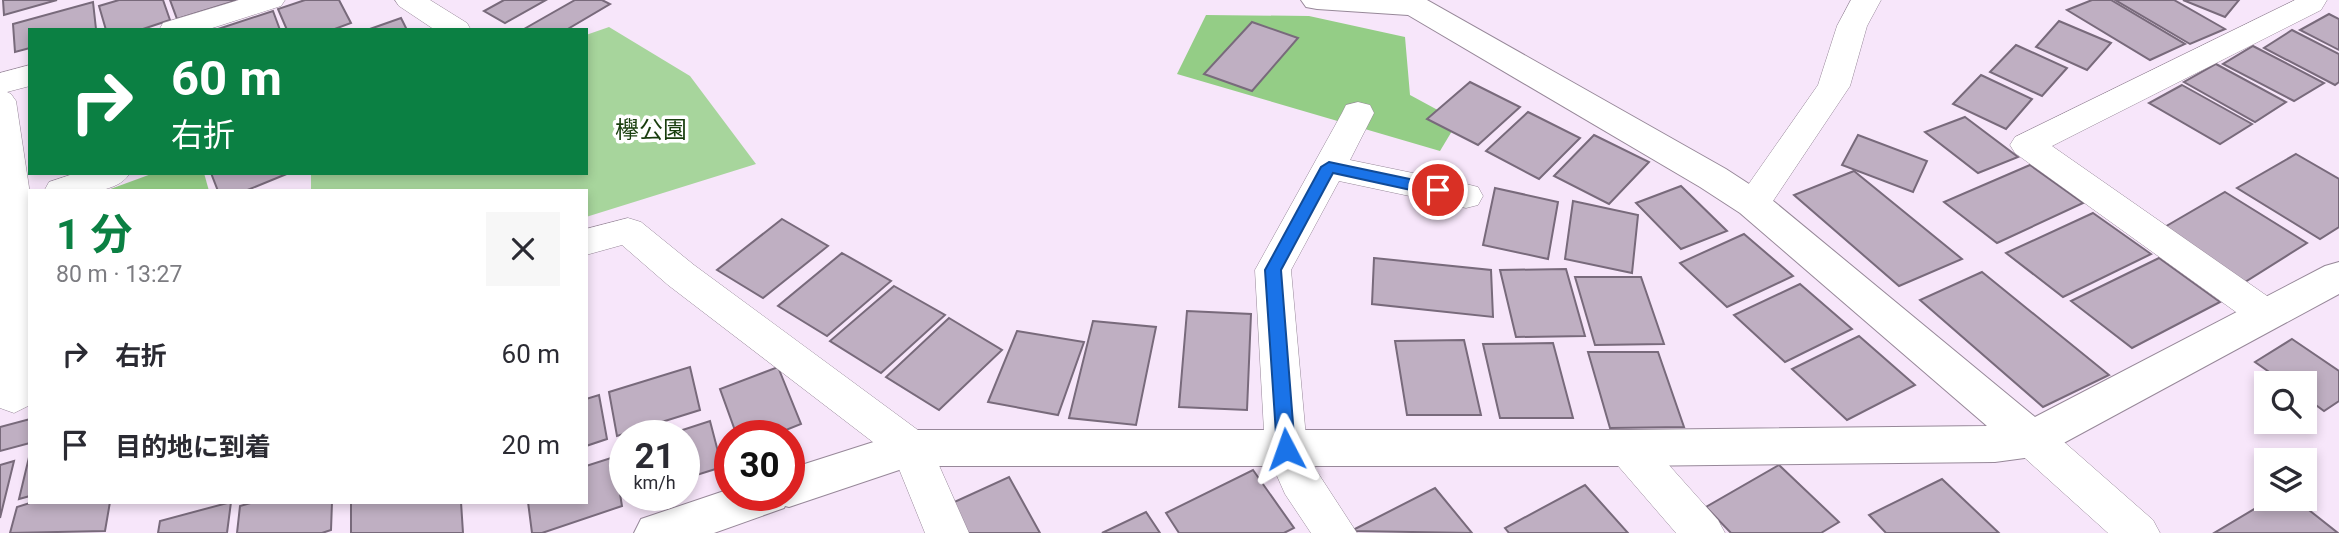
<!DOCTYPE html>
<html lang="ja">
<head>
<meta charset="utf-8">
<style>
	body { margin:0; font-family:Roboto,"Noto Sans JP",sans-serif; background:#f7f7f7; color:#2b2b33; height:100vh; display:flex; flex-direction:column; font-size:26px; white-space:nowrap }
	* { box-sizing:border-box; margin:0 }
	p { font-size:23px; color:#7c7c81 }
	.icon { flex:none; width:38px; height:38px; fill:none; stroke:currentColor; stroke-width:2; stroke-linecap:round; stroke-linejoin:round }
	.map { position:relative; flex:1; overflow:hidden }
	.sheet { position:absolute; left:28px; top:189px; width:560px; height:315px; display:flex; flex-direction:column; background:#fff; border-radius:0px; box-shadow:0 4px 10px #0003 }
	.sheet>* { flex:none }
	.banner { position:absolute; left:28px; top:28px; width:560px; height:147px; border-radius:0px; box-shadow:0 4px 10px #0003; background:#0b8043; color:#fff; overflow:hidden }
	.buttons { position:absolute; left:2254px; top:371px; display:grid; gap:14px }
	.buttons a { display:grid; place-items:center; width:63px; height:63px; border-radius:0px; background:#fff; box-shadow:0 4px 10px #0003; font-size:35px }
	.speed { position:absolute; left:609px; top:420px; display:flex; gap:14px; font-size:35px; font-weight:700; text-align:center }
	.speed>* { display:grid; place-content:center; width:91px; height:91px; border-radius:50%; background:#fff; box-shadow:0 4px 10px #0003; line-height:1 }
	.speed small { font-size:18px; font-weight:400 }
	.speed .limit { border:10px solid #d22; background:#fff; color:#111 }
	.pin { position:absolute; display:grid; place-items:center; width:60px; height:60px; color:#fff; margin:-30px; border:4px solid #fff; border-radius:50%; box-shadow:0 2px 7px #0007 }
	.me { position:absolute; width:77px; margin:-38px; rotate:356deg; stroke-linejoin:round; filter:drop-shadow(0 0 5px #0008) }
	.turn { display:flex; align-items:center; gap:24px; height:147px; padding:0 28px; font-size:32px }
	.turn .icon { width:91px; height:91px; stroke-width:2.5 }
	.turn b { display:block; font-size:49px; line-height:60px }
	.round { display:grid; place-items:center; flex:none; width:74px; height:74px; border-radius:0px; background:#f7f7f7 }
	.head { display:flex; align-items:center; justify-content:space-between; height:119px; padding:0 28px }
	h1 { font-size:42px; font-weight:700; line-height:52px; color:#0b8043 }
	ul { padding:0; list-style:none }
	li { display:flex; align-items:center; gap:21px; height:91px; padding:0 28px }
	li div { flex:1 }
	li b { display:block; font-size:26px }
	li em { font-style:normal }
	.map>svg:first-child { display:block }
	.green { fill:#a7d59c }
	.forest { fill:#94cd86 }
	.building { fill:#bfafc2; stroke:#786a7b; stroke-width:2 }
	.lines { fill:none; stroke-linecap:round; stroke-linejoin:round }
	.minor-casing { stroke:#978899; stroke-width:1 }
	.tertiary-casing { stroke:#978899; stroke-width:2 }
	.minor { fill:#fff; fill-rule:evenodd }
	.tertiary { fill:#fff; fill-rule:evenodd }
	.route { fill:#1a73e8; stroke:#114b97; stroke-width:2 }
	.labels { text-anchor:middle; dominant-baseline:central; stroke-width:7; stroke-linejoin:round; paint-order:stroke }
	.park-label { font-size:24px; fill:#183d0d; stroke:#fff }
</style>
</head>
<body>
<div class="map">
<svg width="2339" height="533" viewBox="0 0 2339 533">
	<rect width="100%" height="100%" fill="#f7e6fa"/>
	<polygon class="green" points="609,27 690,76 756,164 586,217 586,191 311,191 311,173 586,173 586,35"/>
	<g class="forest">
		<polygon points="1206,15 1309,16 1405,37 1410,95 1458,121 1440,151 1177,74"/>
		<polygon points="154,173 204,173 209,191 105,191"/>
	</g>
	<g class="building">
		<polygon points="3,0 57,0 4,15"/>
		<polygon points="119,0 163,0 170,20 140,30 106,30 99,6"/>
		<polygon points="170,0 235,0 235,1 177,19"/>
		<polygon points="305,0 339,0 351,23 332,30 287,30 278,9"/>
		<polygon points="504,0 546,0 505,23 484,11"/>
		<polygon points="575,0 602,0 610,4 566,30 524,29"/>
		<polygon points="2092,0 2111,0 2185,44 2150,60 2067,10"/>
		<polygon points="2115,0 2174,0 2225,29 2190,44"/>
		<polygon points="2183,0 2239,0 2225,17"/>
		<polygon points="93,2 96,29 30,30 30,48 15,52 13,24"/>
		<polygon points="273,11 280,30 215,30"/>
		<polygon points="2329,14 2339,19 2339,50 2300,30"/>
		<polygon points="401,18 407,30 367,30"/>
		<polygon points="2059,21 2111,43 2087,70 2036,47"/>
		<polygon points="1252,22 1298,38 1252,91 1204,74"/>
		<polygon points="2292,30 2339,54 2339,82 2335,85 2264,48"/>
		<polygon points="2016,45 2067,68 2042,96 1990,72"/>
		<polygon points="2253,46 2324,83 2294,101 2223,64"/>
		<polygon points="2216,64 2286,102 2255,122 2184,82"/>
		<polygon points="1981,75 2032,99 2006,129 1953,104"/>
		<polygon points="1470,82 1520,107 1478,145 1427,119"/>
		<polygon points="2182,85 2252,124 2220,144 2149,103"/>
		<polygon points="1528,112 1580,138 1539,179 1486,151"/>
		<polygon points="1965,117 2018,157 1978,173 1925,132"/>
		<polygon points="1594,135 1649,162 1609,204 1554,176"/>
		<polygon points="1858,135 1927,161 1913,192 1842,165"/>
		<polygon points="2296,154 2339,179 2339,227 2320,239 2237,188"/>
		<polygon points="2030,165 2083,203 1997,243 1944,202"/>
		<polygon points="1854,171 1962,259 1899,286 1794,195"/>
		<polygon points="211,173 289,173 245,191 218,191"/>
		<polygon points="1681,186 1727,231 1681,249 1636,203"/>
		<polygon points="1495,188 1558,202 1548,259 1483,245"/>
		<polygon points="2225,192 2307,243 2245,282 2163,228"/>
		<polygon points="1573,201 1638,215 1632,273 1565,259"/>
		<polygon points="2093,213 2151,254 2063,297 2006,253"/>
		<polygon points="782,219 828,246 763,298 717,270"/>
		<polygon points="1744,234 1793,276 1727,307 1680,263"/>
		<polygon points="842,253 891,281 827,336 778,306"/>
		<polygon points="1374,258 1491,270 1493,317 1372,304"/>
		<polygon points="2159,258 2220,302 2132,348 2071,301"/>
		<polygon points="1566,269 1585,336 1516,337 1500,270"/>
		<polygon points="1982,272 2109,375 2043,407 1920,300"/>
		<polygon points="1575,277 1641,277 1664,344 1595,345"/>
		<polygon points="1800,284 1852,329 1785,362 1734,315"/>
		<polygon points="894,286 945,315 881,373 830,341"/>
		<polygon points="1187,311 1251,314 1247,410 1179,407"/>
		<polygon points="949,318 1002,350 939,410 886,377"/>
		<polygon points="1093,321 1156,327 1136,425 1069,418"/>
		<polygon points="1017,331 1084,342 1058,415 988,402"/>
		<polygon points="1859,336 1915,385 1847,420 1792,369"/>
		<polygon points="2292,339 2339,371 2339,401 2324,411 2305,397 2305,383 2285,383 2255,362"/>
		<polygon points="1464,340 1481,415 1407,415 1395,341"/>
		<polygon points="1553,343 1573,418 1500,418 1483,344"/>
		<polygon points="1588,352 1658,352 1684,427 1610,428"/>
		<polygon points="690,367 700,410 617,436 609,392"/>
		<polygon points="778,367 801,424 771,436 737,436 720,389"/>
		<polygon points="599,395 607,439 586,446 586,399"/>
		<polygon points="30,419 30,443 0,451 0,427"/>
		<polygon points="710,421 722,467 684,479 684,436 664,436"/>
		<polygon points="30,453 30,496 19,499"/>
		<polygon points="614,457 622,506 542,533 532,533 528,502 586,502 586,466"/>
		<polygon points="14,461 0,518 0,465"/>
		<polygon points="1779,465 1839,522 1821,533 1731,533 1706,507"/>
		<polygon points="1253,470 1294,528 1284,533 1179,533 1166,513"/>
		<polygon points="1009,477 1040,533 951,533 939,509"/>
		<polygon points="1942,479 1999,533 1886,533 1869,515"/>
		<polygon points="1585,485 1628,533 1509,533 1505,528"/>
		<polygon points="1435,488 1472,533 1351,531"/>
		<polygon points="2271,499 2295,499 2338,533 2214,533"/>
		<polygon points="33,502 110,502 105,531 10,533 17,507"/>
		<polygon points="231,502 227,533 158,533 160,521"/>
		<polygon points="254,502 332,502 331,530 322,533 237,533 240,506"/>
		<polygon points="351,502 461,502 463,533 351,533"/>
		<polygon points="1146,512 1160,533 1102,533"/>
	</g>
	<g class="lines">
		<g class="minor-casing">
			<g id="minor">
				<polygon points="239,0 285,0 281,6 206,30 159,30 163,23"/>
				<polygon points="395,0 430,0 467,23 471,30 435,30 399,6"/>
				<polygon points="1851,0 1881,0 1867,26 1850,86 1765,213 1753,216 1741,213 1735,204 1741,195 1818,85 1837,26"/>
				<polygon points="2295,0 2327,0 2321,10 2052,146 2280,305 2286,315 2280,325 2267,329 2254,325 2015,153 2010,145 2015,137"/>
				<polygon points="30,65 30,86 7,92 11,94 16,101 30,194 30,405 14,413 0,408 0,73"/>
				<polygon points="1358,102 1370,105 1374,113 1350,160 1466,184 1478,187 1483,196 1478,205 1466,208 1339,181 1291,270 1307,449 1316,470 1357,533 1311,533 1285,494 1265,449 1255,270 1342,113 1346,105"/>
				<path d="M76,173h54c-15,25 -61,18 -86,18l5,-9z"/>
				<polygon points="628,218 641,222 694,265 926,436 969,533 925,533 895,459 668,285 622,245 586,255 586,229"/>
				<polygon points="2032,422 2047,427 2153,520 2160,533 2108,533 2017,451 2011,439 2017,427"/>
				<polygon points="1628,431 1643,436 1718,520 1725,533 1676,533 1613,460 1607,448 1613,436"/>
			</g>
		</g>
		<g class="tertiary-casing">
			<polygon id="tertiary" points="1301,0 1427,0 1726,169 1766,195 2035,417 2325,266 2339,262 2339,294 2047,452 2032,457 1995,462 1628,466 911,466 789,507 785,506 784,508 714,533 634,533 641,519 730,489 730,495 789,495 789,469 911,430 1628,430 1987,426 1740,213 1700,187 1408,15 1317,9 1306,7"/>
		</g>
		<use href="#minor" class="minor"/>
		<use href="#tertiary" class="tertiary"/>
	</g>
	<polygon class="route" points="1329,162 1438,185 1446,190 1438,196 1333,173 1281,270 1295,449 1292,454 1286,456 1280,454 1277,449 1265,270 1321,167"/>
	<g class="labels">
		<g class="park-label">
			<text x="651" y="130">欅公園</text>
		</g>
	</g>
</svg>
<div class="buttons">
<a><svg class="icon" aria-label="search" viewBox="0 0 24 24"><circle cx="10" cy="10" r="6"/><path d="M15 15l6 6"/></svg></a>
<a><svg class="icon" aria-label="layers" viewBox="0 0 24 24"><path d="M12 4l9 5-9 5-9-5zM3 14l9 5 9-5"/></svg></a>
</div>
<div class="speed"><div>21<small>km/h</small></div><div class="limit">30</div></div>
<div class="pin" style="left:1438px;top:190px;background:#d93025"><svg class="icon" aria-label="arrive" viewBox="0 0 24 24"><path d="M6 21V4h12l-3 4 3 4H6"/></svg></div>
<svg class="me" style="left:1286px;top:449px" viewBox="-20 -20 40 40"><path d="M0-17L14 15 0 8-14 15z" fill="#1a73e8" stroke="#fff" stroke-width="4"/></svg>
<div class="banner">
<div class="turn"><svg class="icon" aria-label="right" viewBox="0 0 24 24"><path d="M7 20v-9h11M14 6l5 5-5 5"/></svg><div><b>60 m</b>右折</div></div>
</div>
<section class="sheet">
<div class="head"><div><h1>1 分</h1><p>80 m · 13:27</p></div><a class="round"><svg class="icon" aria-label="close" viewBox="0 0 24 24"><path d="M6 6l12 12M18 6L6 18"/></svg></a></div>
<ul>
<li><svg class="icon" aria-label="right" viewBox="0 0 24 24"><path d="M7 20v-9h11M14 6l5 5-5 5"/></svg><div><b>右折</b></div><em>60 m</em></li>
<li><svg class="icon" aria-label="arrive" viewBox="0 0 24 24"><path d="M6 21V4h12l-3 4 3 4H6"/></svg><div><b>目的地に到着</b></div><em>20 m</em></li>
</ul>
</section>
</div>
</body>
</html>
